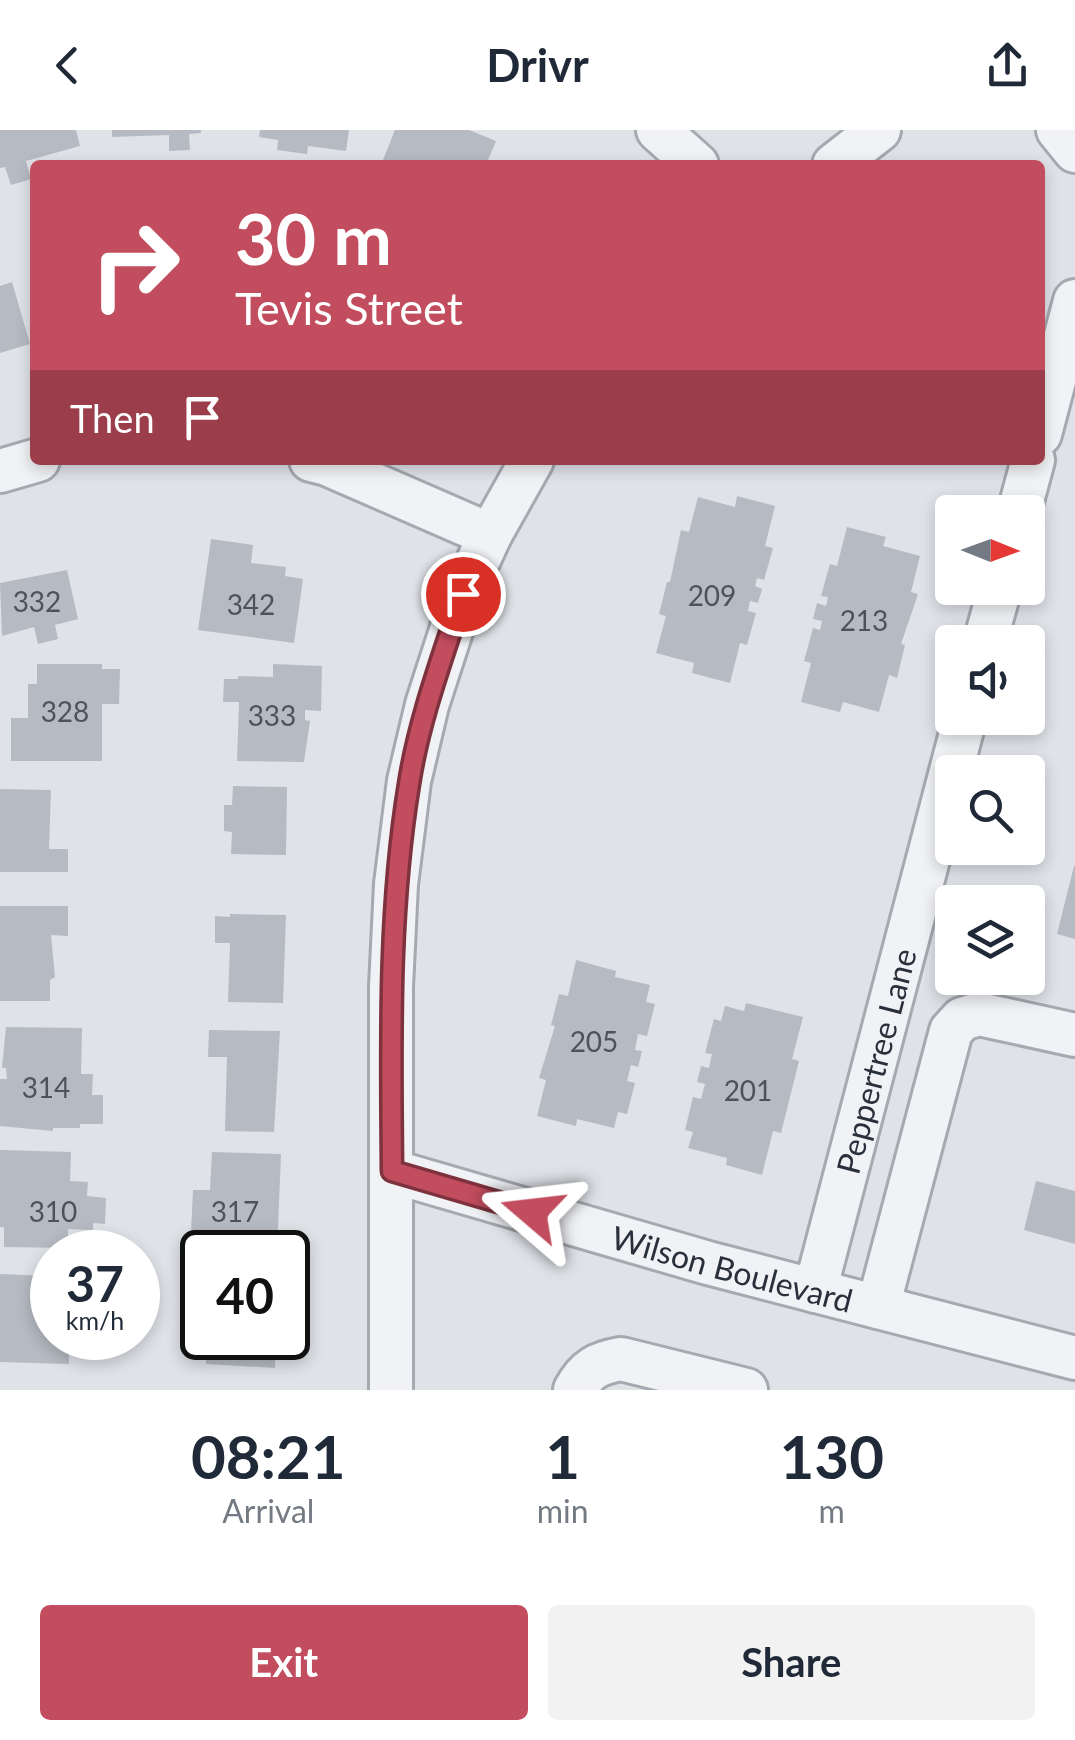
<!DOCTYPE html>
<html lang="en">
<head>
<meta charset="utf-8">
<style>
	body { margin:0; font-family:Lato,sans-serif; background:#f2f2f3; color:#1f2937; height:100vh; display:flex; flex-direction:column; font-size:38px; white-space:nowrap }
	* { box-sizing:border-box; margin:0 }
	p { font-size:32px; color:#747a83 }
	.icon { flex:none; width:55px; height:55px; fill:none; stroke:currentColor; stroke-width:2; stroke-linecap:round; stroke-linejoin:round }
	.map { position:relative; height:1260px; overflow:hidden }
	.side { display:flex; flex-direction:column; background:#fff; flex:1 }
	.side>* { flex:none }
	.guide { position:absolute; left:30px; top:30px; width:1015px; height:305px; border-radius:10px; box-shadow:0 5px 15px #0003; background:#c24d5e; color:#fff; overflow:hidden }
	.needle { width:65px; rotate:91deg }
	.controls { position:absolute; left:935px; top:365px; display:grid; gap:20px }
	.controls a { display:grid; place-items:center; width:110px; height:110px; border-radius:10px; background:#fff; box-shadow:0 5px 15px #0003; font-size:50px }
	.speed { position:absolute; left:30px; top:1100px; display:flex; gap:20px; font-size:50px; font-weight:700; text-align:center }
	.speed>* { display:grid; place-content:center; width:130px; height:130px; border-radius:50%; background:#fff; box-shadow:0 5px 15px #0003; line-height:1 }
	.speed small { font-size:25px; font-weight:400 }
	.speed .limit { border:5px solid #111; border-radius:15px; background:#fff; color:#111 }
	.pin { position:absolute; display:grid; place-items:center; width:85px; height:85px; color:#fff; margin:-42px; border:5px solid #fff; border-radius:50%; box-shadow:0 2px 10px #0007 }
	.me { position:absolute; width:110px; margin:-55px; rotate:287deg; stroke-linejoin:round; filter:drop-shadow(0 0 8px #0008) }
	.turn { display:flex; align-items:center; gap:35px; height:210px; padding:0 40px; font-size:45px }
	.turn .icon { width:130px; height:130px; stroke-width:2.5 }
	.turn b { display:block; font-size:70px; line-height:85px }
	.then { display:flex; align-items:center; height:95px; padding:0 40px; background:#0003; gap:20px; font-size:38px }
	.eta { display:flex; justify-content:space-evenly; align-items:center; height:170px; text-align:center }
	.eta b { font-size:60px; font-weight:700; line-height:70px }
	.primary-button { display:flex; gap:20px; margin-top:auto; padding:20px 40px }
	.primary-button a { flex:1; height:115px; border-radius:10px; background:#c24d5e; color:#fff; font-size:40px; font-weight:700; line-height:115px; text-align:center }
	.primary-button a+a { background:#f2f2f3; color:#1f2937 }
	header { display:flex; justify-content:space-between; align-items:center; height:130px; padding:0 40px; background:#fff; font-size:45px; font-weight:700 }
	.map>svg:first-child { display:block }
	.building { fill:#b6bbc3 }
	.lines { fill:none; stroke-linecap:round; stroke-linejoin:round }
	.minor-casing { stroke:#a5a9b0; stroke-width:48 }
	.minor { stroke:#f1f2f5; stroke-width:42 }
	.route-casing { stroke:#7e323d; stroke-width:25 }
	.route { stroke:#c24d5e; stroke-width:18 }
	.labels { text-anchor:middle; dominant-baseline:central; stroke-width:9; stroke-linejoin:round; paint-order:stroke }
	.number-label { font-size:28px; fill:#4c535e }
	.street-label { font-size:32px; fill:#29303c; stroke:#eef1f5 }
</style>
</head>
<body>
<header><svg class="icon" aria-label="back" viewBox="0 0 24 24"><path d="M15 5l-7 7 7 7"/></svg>Drivr<svg class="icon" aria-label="share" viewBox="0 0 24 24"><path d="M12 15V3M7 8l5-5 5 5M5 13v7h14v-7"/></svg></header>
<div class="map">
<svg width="1075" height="1260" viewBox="0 0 1075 1260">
	<rect width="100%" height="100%" fill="#dfe2e7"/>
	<g class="building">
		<polygon points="0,0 76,0 80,16 26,31 31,49 11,55 5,37 0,38"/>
		<polygon points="112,0 201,0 201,3 189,4 190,20 169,21 169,5 112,7"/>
		<polygon points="260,0 349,0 346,21 308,16 307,24 277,20 278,10 259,7"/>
		<polygon points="395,0 469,0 496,11 486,35 381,35"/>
		<polygon points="12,152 30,214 0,223 0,156"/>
		<polygon points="737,366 775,376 765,416 773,418 764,450 757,448 755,456 762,459 758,473 750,471 748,481 756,483 747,515 740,513 730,553 692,543 694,533 656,523 666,486 659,484 667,452 670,452 681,400 689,402 698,367 735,377"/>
		<polygon points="847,397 886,407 883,416 920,426 911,462 918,464 901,514 905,515 897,548 889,545 879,582 843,572 840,582 801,572 811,533 804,531 813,498 820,500 822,491 813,489 817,473 826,476 828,467 821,466 830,434 837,436"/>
		<polygon points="211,409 253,415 251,433 286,437 285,446 303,449 294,513 198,500"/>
		<polygon points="67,440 78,489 55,495 58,509 38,514 34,497 2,506 0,453"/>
		<polygon points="37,534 102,534 102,539 120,539 119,574 102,574 102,631 11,631 11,588 28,588 28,554 37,554"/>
		<polygon points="273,534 322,536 321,581 305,580 305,590 310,591 304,632 237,631 239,572 223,572 224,549 238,549 238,546 273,547"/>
		<polygon points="233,656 287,657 286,725 231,724 232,702 224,701 224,675 232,675"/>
		<polygon points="0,659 51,660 49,719 68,719 68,742 0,742"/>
		<polygon points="1074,736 1075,736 1075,809 1057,804"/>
		<polygon points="0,776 68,776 68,806 51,805 55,847 50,850 50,871 0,871"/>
		<polygon points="230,784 286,785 283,873 228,872 230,813 215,813 215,786 230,787"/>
		<polygon points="576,830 616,841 615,847 650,855 646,872 655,874 647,906 638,904 635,920 642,921 638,937 631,935 627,951 635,953 627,984 618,982 614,998 577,989 576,996 537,986 546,950 539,948 555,896 551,895 559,864 568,866"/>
		<polygon points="746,873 803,887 792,929 799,931 781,1003 773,1001 762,1045 726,1035 727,1028 688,1018 693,1002 685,1000 693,967 701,969 705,954 697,952 701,936 709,938 712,924 705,923 714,889 721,891 725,876 744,881"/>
		<polygon points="6,897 82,898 81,944 93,944 92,965 103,965 103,994 80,994 80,998 53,998 53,1001 0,996 0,949 7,949 6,938 2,938"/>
		<polygon points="209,900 280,901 274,1002 225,1001 227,927 208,927"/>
		<polygon points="0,1020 71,1022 70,1051 88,1052 87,1066 106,1068 105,1094 93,1093 93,1100 68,1099 68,1118 4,1117 4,1097 0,1097"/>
		<polygon points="212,1022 281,1024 277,1122 211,1122 211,1104 191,1103 193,1060 210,1060"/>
		<polygon points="1036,1051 1075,1061 1075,1114 1024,1100"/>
		<polygon points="0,1144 51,1146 49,1200 52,1200 52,1208 69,1208 69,1234 0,1232"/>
		<polygon points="222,1208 276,1208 275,1238 206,1234 206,1212 222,1212"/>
	</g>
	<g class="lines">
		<g class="minor-casing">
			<g id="minor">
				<polyline points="658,0 697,35"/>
				<polyline points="1058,0 1075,21"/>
				<polyline points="834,35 879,0"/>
				<polyline points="1040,304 1075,171"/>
				<polyline points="311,330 327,334 490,405"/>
				<polyline points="0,341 38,330"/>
				<polyline points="1019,382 1033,330"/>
				<polyline points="985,512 1000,458"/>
				<path id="s1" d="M391,1041l317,92 367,95"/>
				<path id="s2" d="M815,1161l150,-573"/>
				<polyline points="878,1177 951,901 962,889 979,884 1075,905"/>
				<polyline points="391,1260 391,857 396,754 409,651 427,575 463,464 490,405 532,330"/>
				<path d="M575,1260c11,-21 23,-27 46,-31l125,31"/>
			</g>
		</g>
		<use href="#minor" class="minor"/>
	</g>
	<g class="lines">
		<g class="route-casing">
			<path id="route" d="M463,464c-20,62 -44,125 -54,190 -21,128 -18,257 -17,387l140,41"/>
		</g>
		<use href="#route" class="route"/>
	</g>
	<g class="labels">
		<g class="number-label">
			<text x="712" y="465">209</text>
			<text x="37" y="471">332</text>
			<text x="251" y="474">342</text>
			<text x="864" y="490">213</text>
			<text x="65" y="581">328</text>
			<text x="272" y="585">333</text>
			<text x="594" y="911">205</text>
			<text x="46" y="957">314</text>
			<text x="748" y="960">201</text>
			<text x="53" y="1081">310</text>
			<text x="235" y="1081">317</text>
		</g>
		<g class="street-label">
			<text stroke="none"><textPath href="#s2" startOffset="238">Peppertree Lane</textPath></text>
			<text stroke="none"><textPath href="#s1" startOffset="355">Wilson Boulevard</textPath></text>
		</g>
	</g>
</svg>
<div class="controls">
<a><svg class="needle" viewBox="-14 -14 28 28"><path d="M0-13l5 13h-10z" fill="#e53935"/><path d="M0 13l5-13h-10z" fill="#747a83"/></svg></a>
<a><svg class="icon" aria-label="sound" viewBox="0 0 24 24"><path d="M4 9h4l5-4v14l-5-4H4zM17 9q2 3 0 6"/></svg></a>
<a><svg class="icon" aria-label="search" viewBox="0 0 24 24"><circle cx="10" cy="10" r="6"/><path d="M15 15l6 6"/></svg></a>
<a><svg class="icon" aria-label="layers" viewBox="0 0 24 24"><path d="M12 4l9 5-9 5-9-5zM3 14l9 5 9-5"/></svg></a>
</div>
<div class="speed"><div>37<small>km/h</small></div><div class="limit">40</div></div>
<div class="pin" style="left:463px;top:464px;background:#d93025"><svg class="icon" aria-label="arrive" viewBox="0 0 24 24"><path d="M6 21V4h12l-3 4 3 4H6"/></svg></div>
<svg class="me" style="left:532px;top:1082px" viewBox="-20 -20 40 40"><path d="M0-17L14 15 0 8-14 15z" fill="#c24d5e" stroke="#fff" stroke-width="4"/></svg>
<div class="guide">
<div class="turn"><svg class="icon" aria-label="right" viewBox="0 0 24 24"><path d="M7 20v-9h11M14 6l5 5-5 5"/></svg><div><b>30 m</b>Tevis Street</div></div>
<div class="then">Then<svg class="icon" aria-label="arrive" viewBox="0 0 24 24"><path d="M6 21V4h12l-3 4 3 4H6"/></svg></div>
</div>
</div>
<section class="side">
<div class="eta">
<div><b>08:21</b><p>Arrival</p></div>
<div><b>1</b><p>min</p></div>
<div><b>130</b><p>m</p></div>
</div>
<div class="primary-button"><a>Exit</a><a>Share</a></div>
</section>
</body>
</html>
